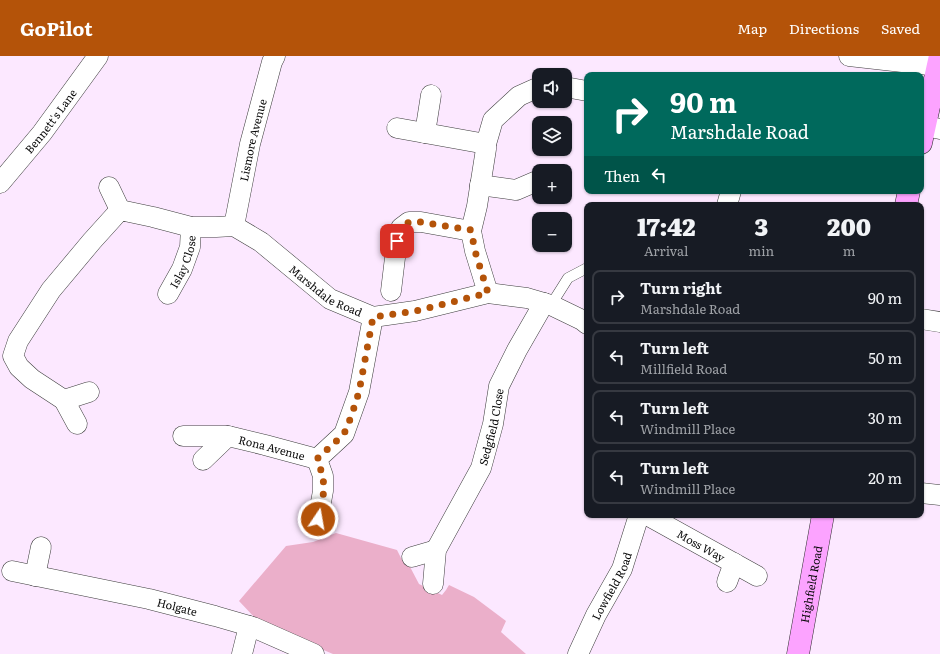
<!DOCTYPE html>
<html lang="en">
<head>
<meta charset="utf-8">
<style>
	body { margin:0; font-family:Literata,serif; background:#242831; color:#f1f3f6; height:100vh; display:flex; flex-direction:column; font-size:15px; white-space:nowrap }
	* { box-sizing:border-box; margin:0 }
	p { font-size:13px; color:#9ea1a6 }
	.icon { flex:none; width:22px; height:22px; fill:none; stroke:currentColor; stroke-width:2; stroke-linecap:round; stroke-linejoin:round }
	.map { position:relative; flex:1; overflow:hidden }
	.panel { position:absolute; left:584px; top:146px; width:340px; height:316px; display:flex; flex-direction:column; background:#171b24; border-radius:8px; box-shadow:0 1px 3px #0004 }
	.panel>* { flex:none }
	.top-card { position:absolute; left:584px; top:16px; width:340px; height:122px; border-radius:8px; box-shadow:0 1px 3px #0004; background:#00695c; color:#fff; overflow:hidden }
	.buttons { position:absolute; left:532px; top:12px; display:grid; gap:8px }
	.buttons a { display:grid; place-items:center; width:40px; height:40px; border-radius:8px; background:#171b24; box-shadow:0 1px 3px #0004; font-size:20px }
	.pin { position:absolute; display:grid; place-items:center; width:34px; height:34px; color:#fff; margin:-17px; border-radius:8px; box-shadow:0 2px 6px #0006 }
	.me { position:absolute; width:44px; margin:-22px; rotate:12deg; stroke-linejoin:round; filter:drop-shadow(0 0 3px #0008) }
	.turn { display:flex; align-items:center; gap:14px; height:84px; padding:0 20px; font-size:18px }
	.turn .icon { width:52px; height:52px; stroke-width:2.5 }
	.turn b { display:block; font-size:28px; line-height:34px }
	.then { display:flex; align-items:center; height:38px; padding:0 20px; background:#0003; gap:8px; font-size:15px }
	.eta { display:flex; justify-content:space-evenly; align-items:center; height:68px; text-align:center }
	.eta b { font-size:24px; font-weight:800; line-height:28px }
	ul { padding:0; list-style:none }
	li { display:flex; align-items:center; gap:12px; height:54px; margin:0 8px 6px; padding:0 12px; border:2px solid #363941; border-radius:8px }
	li div { flex:1 }
	li b { display:block; font-size:15px }
	li em { font-style:normal }
	header { display:flex; align-items:center; gap:24px; box-sizing:border-box; height:56px; padding:0 20px; background:#b45309; color:#fff }
	header strong { font-size:19px }
	nav { display:flex; gap:22px; margin-inline-start:auto; font-size:14px }
	.map>svg:first-child { display:block }
	.green { fill:#ebafca }
	.lines { fill:none; stroke-linecap:round; stroke-linejoin:round }
	.lane-casing { stroke:#3d3d3d; stroke-width:11 }
	.street-casing { stroke:#3d3d3d; stroke-width:21 }
	.secondary-casing { stroke:#2c2c2c; stroke-width:23 }
	.lane { stroke:#fff; stroke-width:10 }
	.street { stroke:#fff; stroke-width:20 }
	.secondary { stroke:#fca3ff; stroke-width:22 }
	.route { stroke:#b45309; stroke-width:7; stroke-dasharray:0 12.6 }
	.labels { text-anchor:middle; dominant-baseline:central; stroke-width:4; stroke-linejoin:round; paint-order:stroke }
	.street-label { font-size:11px; fill:#0a0a0a; stroke:#fff }
</style>
</head>
<body>
<header>
<strong>GoPilot</strong>
<nav><a>Map</a><a>Directions</a><a>Saved</a></nav>
</header>
<div class="map">
<svg width="940" height="598" viewBox="0 0 940 598">
	<rect width="100%" height="100%" fill="#fce8ff"/>
	<polygon class="green" points="336,477 397,494 401,502 408,507 419,528 442,539 446,534 449,529 474,541 506,565 501,576 526,598 333,598 314,590 258,565 239,545 286,490 313,486"/>
	<g class="lines">
		<g class="lane-casing">
			<polyline id="lane" points="551,249 568,222 587,212"/>
		</g>
		<g class="street-casing">
			<g id="street">
				<polyline points="849,0 938,10"/>
				<polyline points="565,31 587,35"/>
				<polyline points="925,70 940,73"/>
				<polyline points="397,72 486,88"/>
				<polyline points="425,77 431,39"/>
				<path id="s1" d="M0,127l42,-50 56,-77"/>
				<polyline points="480,129 516,134 537,125"/>
				<polyline points="109,131 120,154"/>
				<polyline points="727,149 731,135"/>
				<path id="s2" d="M234,170l16,-82 22,-82 3,-6"/>
				<polyline points="391,235 397,185 401,172 409,166 421,166 471,175"/>
				<polyline points="488,237 475,195 471,175 477,150 486,93 486,88 493,64 519,40 539,31"/>
				<path id="s3" d="M168,238l14,-25 8,-22 1,-20"/>
				<polyline points="921,263 940,266"/>
				<path id="s4" d="M89,336l-25,8 -32,-21 -13,-12 -6,-11 5,-15 33,-51 41,-49 28,-31 33,7 38,10h25l18,-1 27,16 69,57 43,18 42,-6 73,-18 39,5 24,7 31,15 5,4"/>
				<polyline points="64,344 77,368"/>
				<polyline points="183,380 228,380"/>
				<path id="s5" d="M203,404l25,-24 37,9 52,14"/>
				<polyline points="921,437 940,439"/>
				<path id="s6" d="M647,459l110,61"/>
				<polyline points="318,463 323,435 323,420 317,403 344,378 359,336 373,261"/>
				<polyline points="412,501 436,494"/>
				<path id="s7" d="M12,515l137,28 66,17 38,11 61,27"/>
				<polyline points="35,520 41,491"/>
				<polyline points="727,526 734,507"/>
				<path id="s8" d="M433,528l3,-34 45,-82 12,-44 6,-38 18,-36 27,-47"/>
				<polyline points="242,598 249,570"/>
				<path id="s9" d="M578,598l18,-39 26,-46 17,-54"/>
			</g>
		</g>
		<g class="secondary-casing">
			<g id="secondary">
				<polyline points="921,87 940,0"/>
				<polyline points="906,149 909,135"/>
				<path id="s10" d="M798,598l25,-139"/>
			</g>
		</g>
		<use href="#lane" class="lane"/>
		<use href="#street" class="street"/>
		<use href="#secondary" class="secondary"/>
	</g>
	<g class="lines">
		<polyline class="route" points="318,463 324,435 323,420 317,403 344,378 351,361 359,336 373,261 416,255 488,237 475,195 471,174 421,166 409,166 401,172 397,185"/>
	</g>
	<g class="labels">
		<g class="street-label">
			<text stroke="none"><textPath href="#s1" startOffset="80">Bennett's Lane</textPath></text>
			<text stroke="none"><textPath href="#s2" startOffset="88">Lismore Avenue</textPath></text>
			<text stroke="none"><textPath href="#s3" startOffset="36">Islay Close</textPath></text>
			<text stroke="none"><textPath href="#s4" startOffset="506">Marshdale Road</textPath></text>
			<text stroke="none"><textPath href="#s8" startOffset="170">Sedgfield Close</textPath></text>
			<text stroke="none"><textPath href="#s5" startOffset="80">Rona Avenue</textPath></text>
			<text stroke="none"><textPath href="#s6" startOffset="62">Moss Way</textPath></text>
			<text stroke="none"><textPath href="#s10" startOffset="71">Highfield Road</textPath></text>
			<text stroke="none"><textPath href="#s9" startOffset="76">Lowfield Road</textPath></text>
			<text stroke="none"><textPath href="#s7" startOffset="169">Holgate</textPath></text>
		</g>
	</g>
</svg>
<div class="buttons">
<a><svg class="icon" aria-label="sound" viewBox="0 0 24 24"><path d="M4 9h4l5-4v14l-5-4H4zM17 9q2 3 0 6"/></svg></a>
<a><svg class="icon" aria-label="layers" viewBox="0 0 24 24"><path d="M12 4l9 5-9 5-9-5zM3 14l9 5 9-5"/></svg></a>
<a>+</a>
<a>−</a>
</div>
<div class="pin" style="left:397px;top:185px;background:#d93025"><svg class="icon" aria-label="arrive" viewBox="0 0 24 24"><path d="M6 21V4h12l-3 4 3 4H6"/></svg></div>
<svg class="me" style="left:318px;top:463px" viewBox="-20 -20 40 40"><circle r="17" fill="#b45309" stroke="#fff" stroke-width="3"/><path d="M0-11L8 9 0 5-8 9z" fill="#fff"/></svg>
<div class="top-card">
<div class="turn"><svg class="icon" aria-label="right" viewBox="0 0 24 24"><path d="M7 20v-9h11M14 6l5 5-5 5"/></svg><div><b>90 m</b>Marshdale Road</div></div>
<div class="then">Then<svg class="icon" aria-label="left" viewBox="0 0 24 24"><path d="M17 20v-9H6M10 6l-5 5 5 5"/></svg></div>
</div>
<section class="panel">
<div class="eta">
<div><b>17:42</b><p>Arrival</p></div>
<div><b>3</b><p>min</p></div>
<div><b>200</b><p>m</p></div>
</div>
<ul>
<li><svg class="icon" aria-label="right" viewBox="0 0 24 24"><path d="M7 20v-9h11M14 6l5 5-5 5"/></svg><div><b>Turn right</b><p>Marshdale Road</p></div><em>90 m</em></li>
<li><svg class="icon" aria-label="left" viewBox="0 0 24 24"><path d="M17 20v-9H6M10 6l-5 5 5 5"/></svg><div><b>Turn left</b><p>Millfield Road</p></div><em>50 m</em></li>
<li><svg class="icon" aria-label="left" viewBox="0 0 24 24"><path d="M17 20v-9H6M10 6l-5 5 5 5"/></svg><div><b>Turn left</b><p>Windmill Place</p></div><em>30 m</em></li>
<li><svg class="icon" aria-label="left" viewBox="0 0 24 24"><path d="M17 20v-9H6M10 6l-5 5 5 5"/></svg><div><b>Turn left</b><p>Windmill Place</p></div><em>20 m</em></li>
</ul>
</section>
</div>
</body>
</html>
